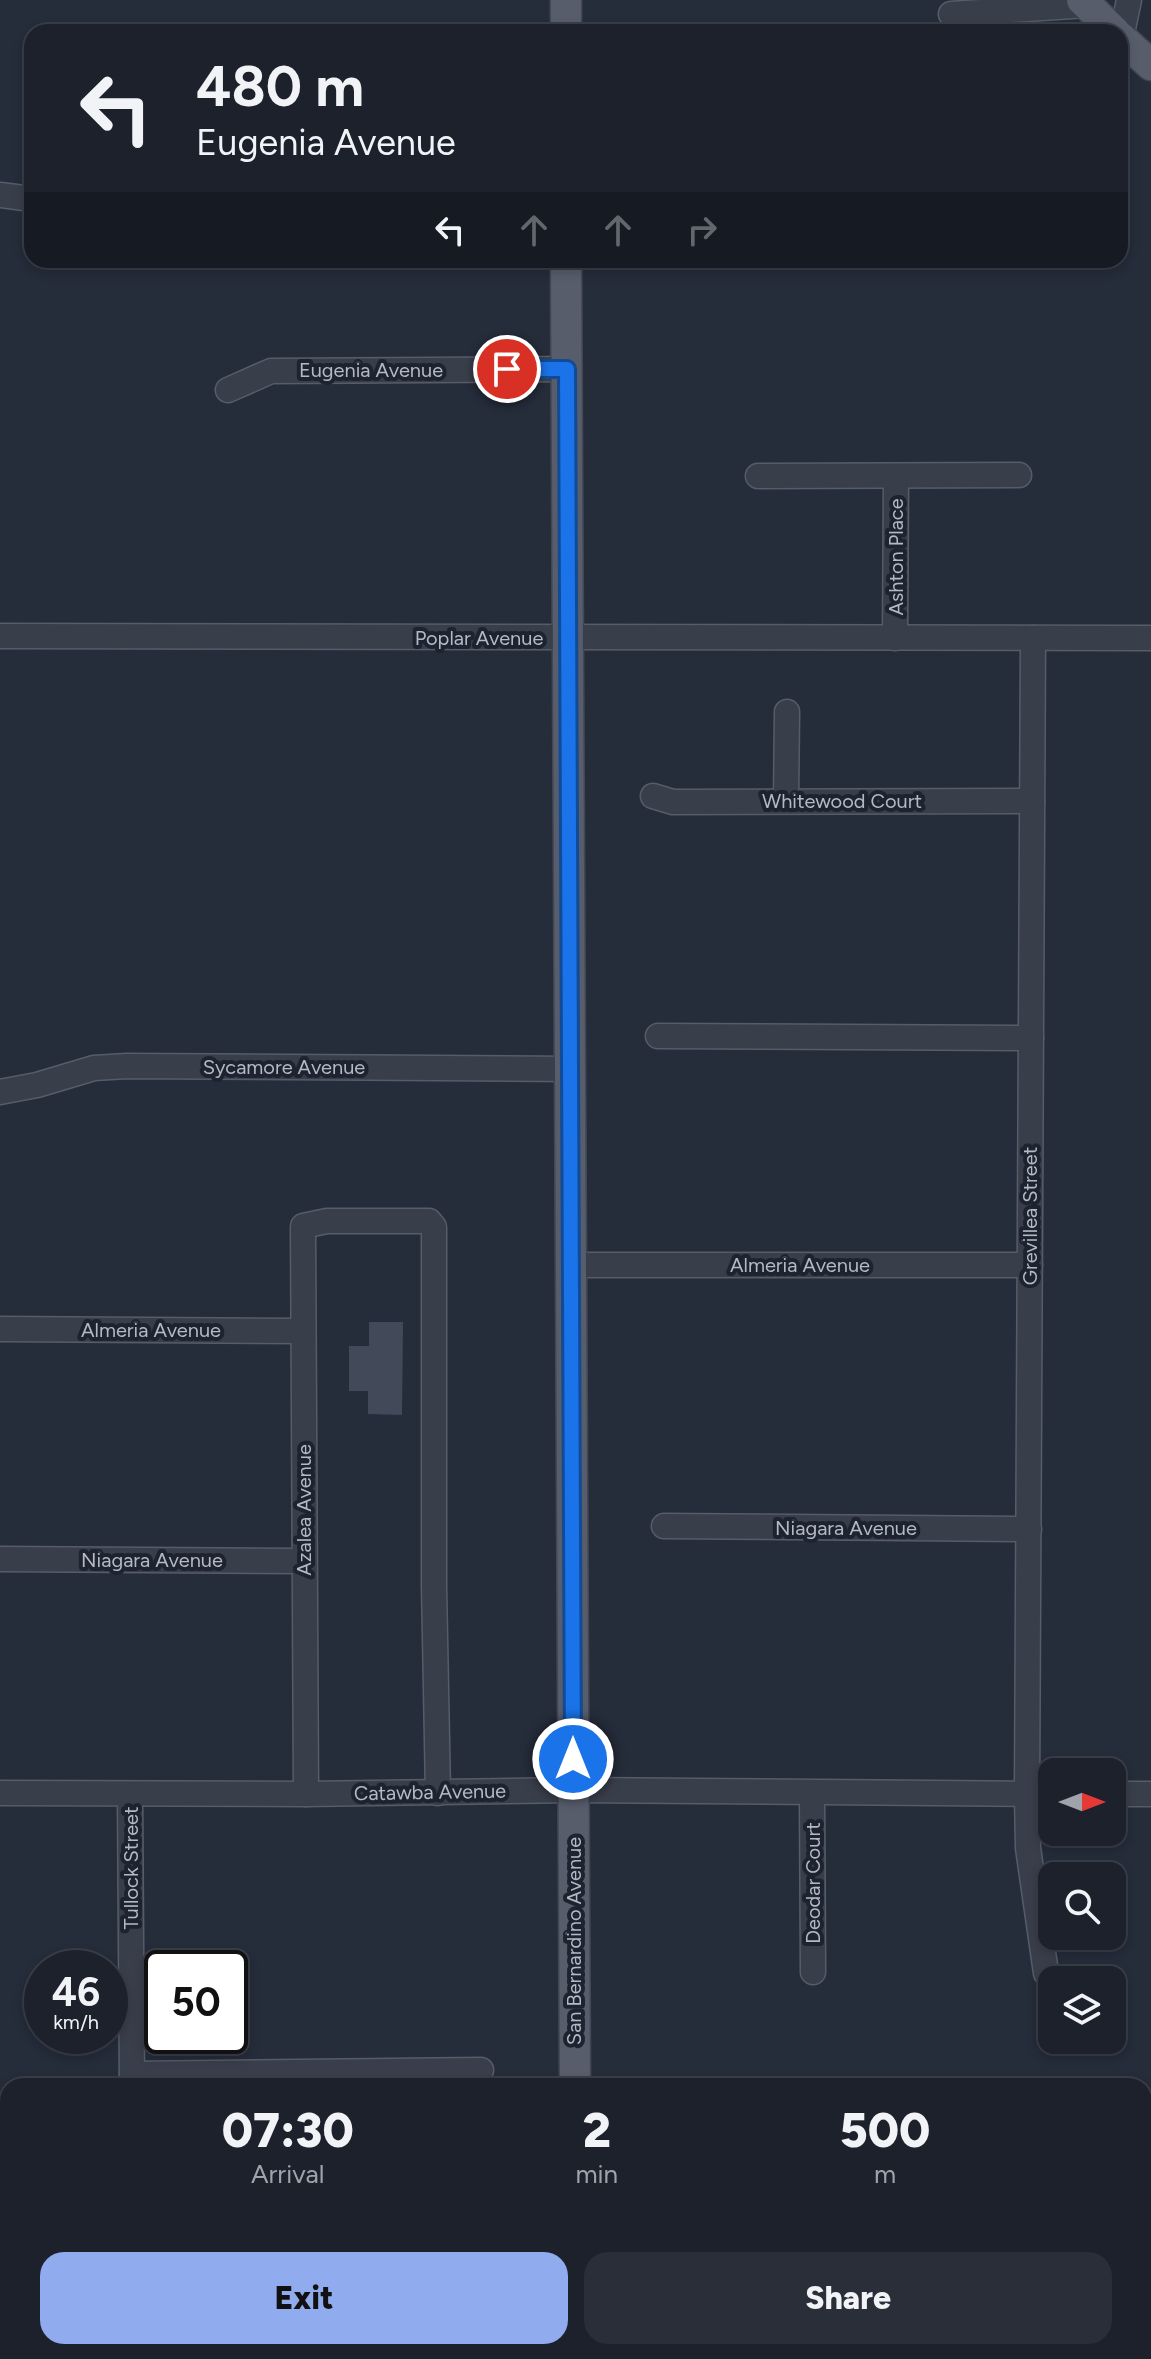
<!DOCTYPE html>
<html lang="en">
<head>
<meta charset="utf-8">
<style>
	body { margin:0; font-family:Figtree,sans-serif; background:#292e38; color:#f1f3f6; height:100vh; display:flex; flex-direction:column; font-size:30px; white-space:nowrap }
	* { box-sizing:border-box; margin:0 }
	p { font-size:26px; color:#a0a3a9 }
	.icon { flex:none; width:44px; height:44px; fill:none; stroke:currentColor; stroke-width:2; stroke-linecap:round; stroke-linejoin:round }
	.map { position:relative; flex:1; overflow:hidden }
	.side { position:absolute; left:0px; top:2078px; width:1152px; height:282px; display:flex; flex-direction:column; background:#1c212c; border-radius:24px 24px 0 0; box-shadow:0 4px 12px #0003,0 0 0 2px #3a3e48 }
	.side>* { flex:none }
	.top-card { position:absolute; left:24px; top:24px; width:1104px; height:244px; border-radius:24px; box-shadow:0 4px 12px #0003,0 0 0 2px #3a3e48; background:#1c212c; color:#f1f3f6; overflow:hidden }
	.needle { width:52px; rotate:90deg }
	.tools { position:absolute; left:1038px; top:1758px; display:grid; gap:16px }
	.tools a { display:grid; place-items:center; width:88px; height:88px; border-radius:16px; background:#1c212c; box-shadow:0 4px 12px #0003,0 0 0 2px #3a3e48; font-size:40px }
	.speed { position:absolute; left:24px; top:1950px; display:flex; gap:16px; font-size:40px; font-weight:700; text-align:center }
	.speed>* { display:grid; place-content:center; width:104px; height:104px; border-radius:50%; background:#1c212c; box-shadow:0 4px 12px #0003,0 0 0 2px #3a3e48; line-height:1 }
	.speed small { font-size:20px; font-weight:400 }
	.speed .limit { border:4px solid #111; border-radius:12px; background:#fff; color:#111 }
	.pin { position:absolute; display:grid; place-items:center; width:68px; height:68px; color:#fff; margin:-34px; border:4px solid #fff; border-radius:50%; box-shadow:0 2px 8px #0007 }
	.me { position:absolute; width:88px; margin:-44px; rotate:0deg; stroke-linejoin:round; filter:drop-shadow(0 0 6px #0008) }
	.turn { display:flex; align-items:center; gap:28px; height:168px; padding:0 40px; font-size:36px }
	.turn .icon { width:104px; height:104px; stroke-width:2.5 }
	.turn b { display:block; font-size:56px; line-height:68px }
	.lanes { display:flex; align-items:center; height:76px; padding:0 40px; background:#0003; justify-content:center; gap:40px; direction:ltr }
	.lanes .off { opacity:.35 }
	.eta { display:flex; justify-content:space-evenly; align-items:center; height:136px; text-align:center }
	.eta b { font-size:48px; font-weight:800; line-height:56px }
	.primary-button { display:flex; gap:16px; margin-top:auto; padding:16px 40px }
	.primary-button a { flex:1; height:92px; border-radius:24px; background:#91abef; color:#111; font-size:32px; font-weight:800; line-height:92px; text-align:center }
	.primary-button a+a { background:#292e38; color:#f1f3f6 }
	.map>svg:first-child { display:block }
	.building { fill:#424a59 }
	.lines { fill:none; stroke-linecap:round; stroke-linejoin:round }
	.minor-casing { stroke:#575c69; stroke-width:27 }
	.major-casing { stroke:#424754; stroke-width:33 }
	.minor { stroke:#393e4b; stroke-width:24 }
	.major { stroke:#575d6b; stroke-width:30 }
	.route-casing { stroke:#114b97; stroke-width:20 }
	.route { stroke:#1a73e8; stroke-width:14 }
	.labels { text-anchor:middle; dominant-baseline:central; stroke-width:8; stroke-linejoin:round; paint-order:stroke }
	.street-label { font-size:20px; fill:#b4b9c6; stroke:#1e2330 }
</style>
</head>
<body>
<div class="map">
<svg width="1151" height="2359" viewBox="0 0 1151 2359">
	<rect width="100%" height="100%" fill="#252c3a"/>
	<polygon class="building" points="369,1322 403,1322 402,1415 368,1414 368,1391 349,1391 349,1346 369,1346"/>
	<g class="lines">
		<g class="minor-casing">
			<g id="minor">
				<polyline points="951,14 1087,5"/>
				<polyline points="1121,38 1129,0"/>
				<polyline points="0,195 32,199"/>
				<polyline points="228,390 271,371 567,369"/>
				<polyline points="758,476 1019,475"/>
				<polyline points="0,636 1151,638"/>
				<polyline points="895,638 896,477"/>
				<polyline points="1033,638 1027,1794 1028,1848 1046,1973"/>
				<polyline points="653,796 673,802 1032,801"/>
				<polyline points="786,801 787,712"/>
				<polyline points="658,1036 1031,1038"/>
				<polyline points="0,1092 37,1085 94,1068 127,1066 571,1069"/>
				<polyline points="570,1265 1030,1265"/>
				<polyline points="0,1329 302,1331"/>
				<polyline points="664,1526 1029,1529"/>
				<polyline points="0,1559 304,1561"/>
				<polyline points="0,1793 306,1794 573,1790 1052,1794"/>
				<polyline points="306,1794 303,1226 327,1221 429,1221 434,1227 434,1585 438,1793"/>
				<polyline points="812,1794 813,1972"/>
				<polyline points="1112,1794 1151,1794"/>
				<polyline points="130,1795 132,2086"/>
				<polyline points="132,2074 481,2070"/>
				<polyline points="1023,2352 1023,2359"/>
			</g>
		</g>
		<g class="major-casing">
			<g id="major">
				<polyline points="566,0 566,32"/>
				<polyline points="1082,0 1115,32"/>
				<polyline points="1120,37 1151,65"/>
				<polyline points="566,260 575,2086"/>
				<polyline points="576,2352 577,2359"/>
			</g>
		</g>
		<use href="#minor" class="minor"/>
		<use href="#major" class="major"/>
	</g>
	<g class="lines">
		<g class="route-casing">
			<polyline id="route" points="507,369 567,369 573,1759"/>
		</g>
		<use href="#route" class="route"/>
	</g>
	<g class="labels">
		<g class="street-label">
			<text x="371" y="370">Eugenia Avenue</text>
			<text transform="translate(896 557) rotate(-90)">Ashton Place</text>
			<text x="479" y="638">Poplar Avenue</text>
			<text x="842" y="801">Whitewood Court</text>
			<text x="284" y="1067">Sycamore Avenue</text>
			<text transform="translate(1030 1216) rotate(-90)">Grevillea Street</text>
			<text x="800" y="1265">Almeria Avenue</text>
			<text x="151" y="1330">Almeria Avenue</text>
			<text transform="translate(304 1510) rotate(-90)">Azalea Avenue</text>
			<text x="846" y="1528">Niagara Avenue</text>
			<text x="152" y="1560">Niagara Avenue</text>
			<text transform="translate(430 1792) rotate(-1)">Catawba Avenue</text>
			<text transform="translate(131 1868) rotate(-90)">Tullock Street</text>
			<text transform="translate(813 1883) rotate(-90)">Deodar Court</text>
			<text transform="translate(574 1941) rotate(-90)">San Bernardino Avenue</text>
		</g>
	</g>
</svg>
<div class="tools">
<a><svg class="needle" viewBox="-14 -14 28 28"><path d="M0-13l5 13h-10z" fill="#e53935"/><path d="M0 13l5-13h-10z" fill="#a0a3a9"/></svg></a>
<a><svg class="icon" aria-label="search" viewBox="0 0 24 24"><circle cx="10" cy="10" r="6"/><path d="M15 15l6 6"/></svg></a>
<a><svg class="icon" aria-label="layers" viewBox="0 0 24 24"><path d="M12 4l9 5-9 5-9-5zM3 14l9 5 9-5"/></svg></a>
</div>
<div class="speed"><div>46<small>km/h</small></div><div class="limit">50</div></div>
<div class="pin" style="left:507px;top:369px;background:#d93025"><svg class="icon" aria-label="arrive" viewBox="0 0 24 24"><path d="M6 21V4h12l-3 4 3 4H6"/></svg></div>
<svg class="me" style="left:573px;top:1759px" viewBox="-20 -20 40 40"><circle r="17" fill="#1a73e8" stroke="#fff" stroke-width="3"/><path d="M0-11L8 9 0 5-8 9z" fill="#fff"/></svg>
<div class="top-card">
<div class="turn"><svg class="icon" aria-label="left" viewBox="0 0 24 24"><path d="M17 20v-9H6M10 6l-5 5 5 5"/></svg><div><b>480 m</b>Eugenia Avenue</div></div>
<div class="lanes"><svg class="icon" aria-label="left" viewBox="0 0 24 24"><path d="M17 20v-9H6M10 6l-5 5 5 5"/></svg><svg class="icon off" aria-label="ahead" viewBox="0 0 24 24"><path d="M12 20V5M6 11l6-6 6 6"/></svg><svg class="icon off" aria-label="ahead" viewBox="0 0 24 24"><path d="M12 20V5M6 11l6-6 6 6"/></svg><svg class="icon off" aria-label="right" viewBox="0 0 24 24"><path d="M7 20v-9h11M14 6l5 5-5 5"/></svg></div>
</div>
<section class="side">
<div class="eta">
<div><b>07:30</b><p>Arrival</p></div>
<div><b>2</b><p>min</p></div>
<div><b>500</b><p>m</p></div>
</div>
<div class="primary-button"><a>Exit</a><a>Share</a></div>
</section>
</div>
</body>
</html>
